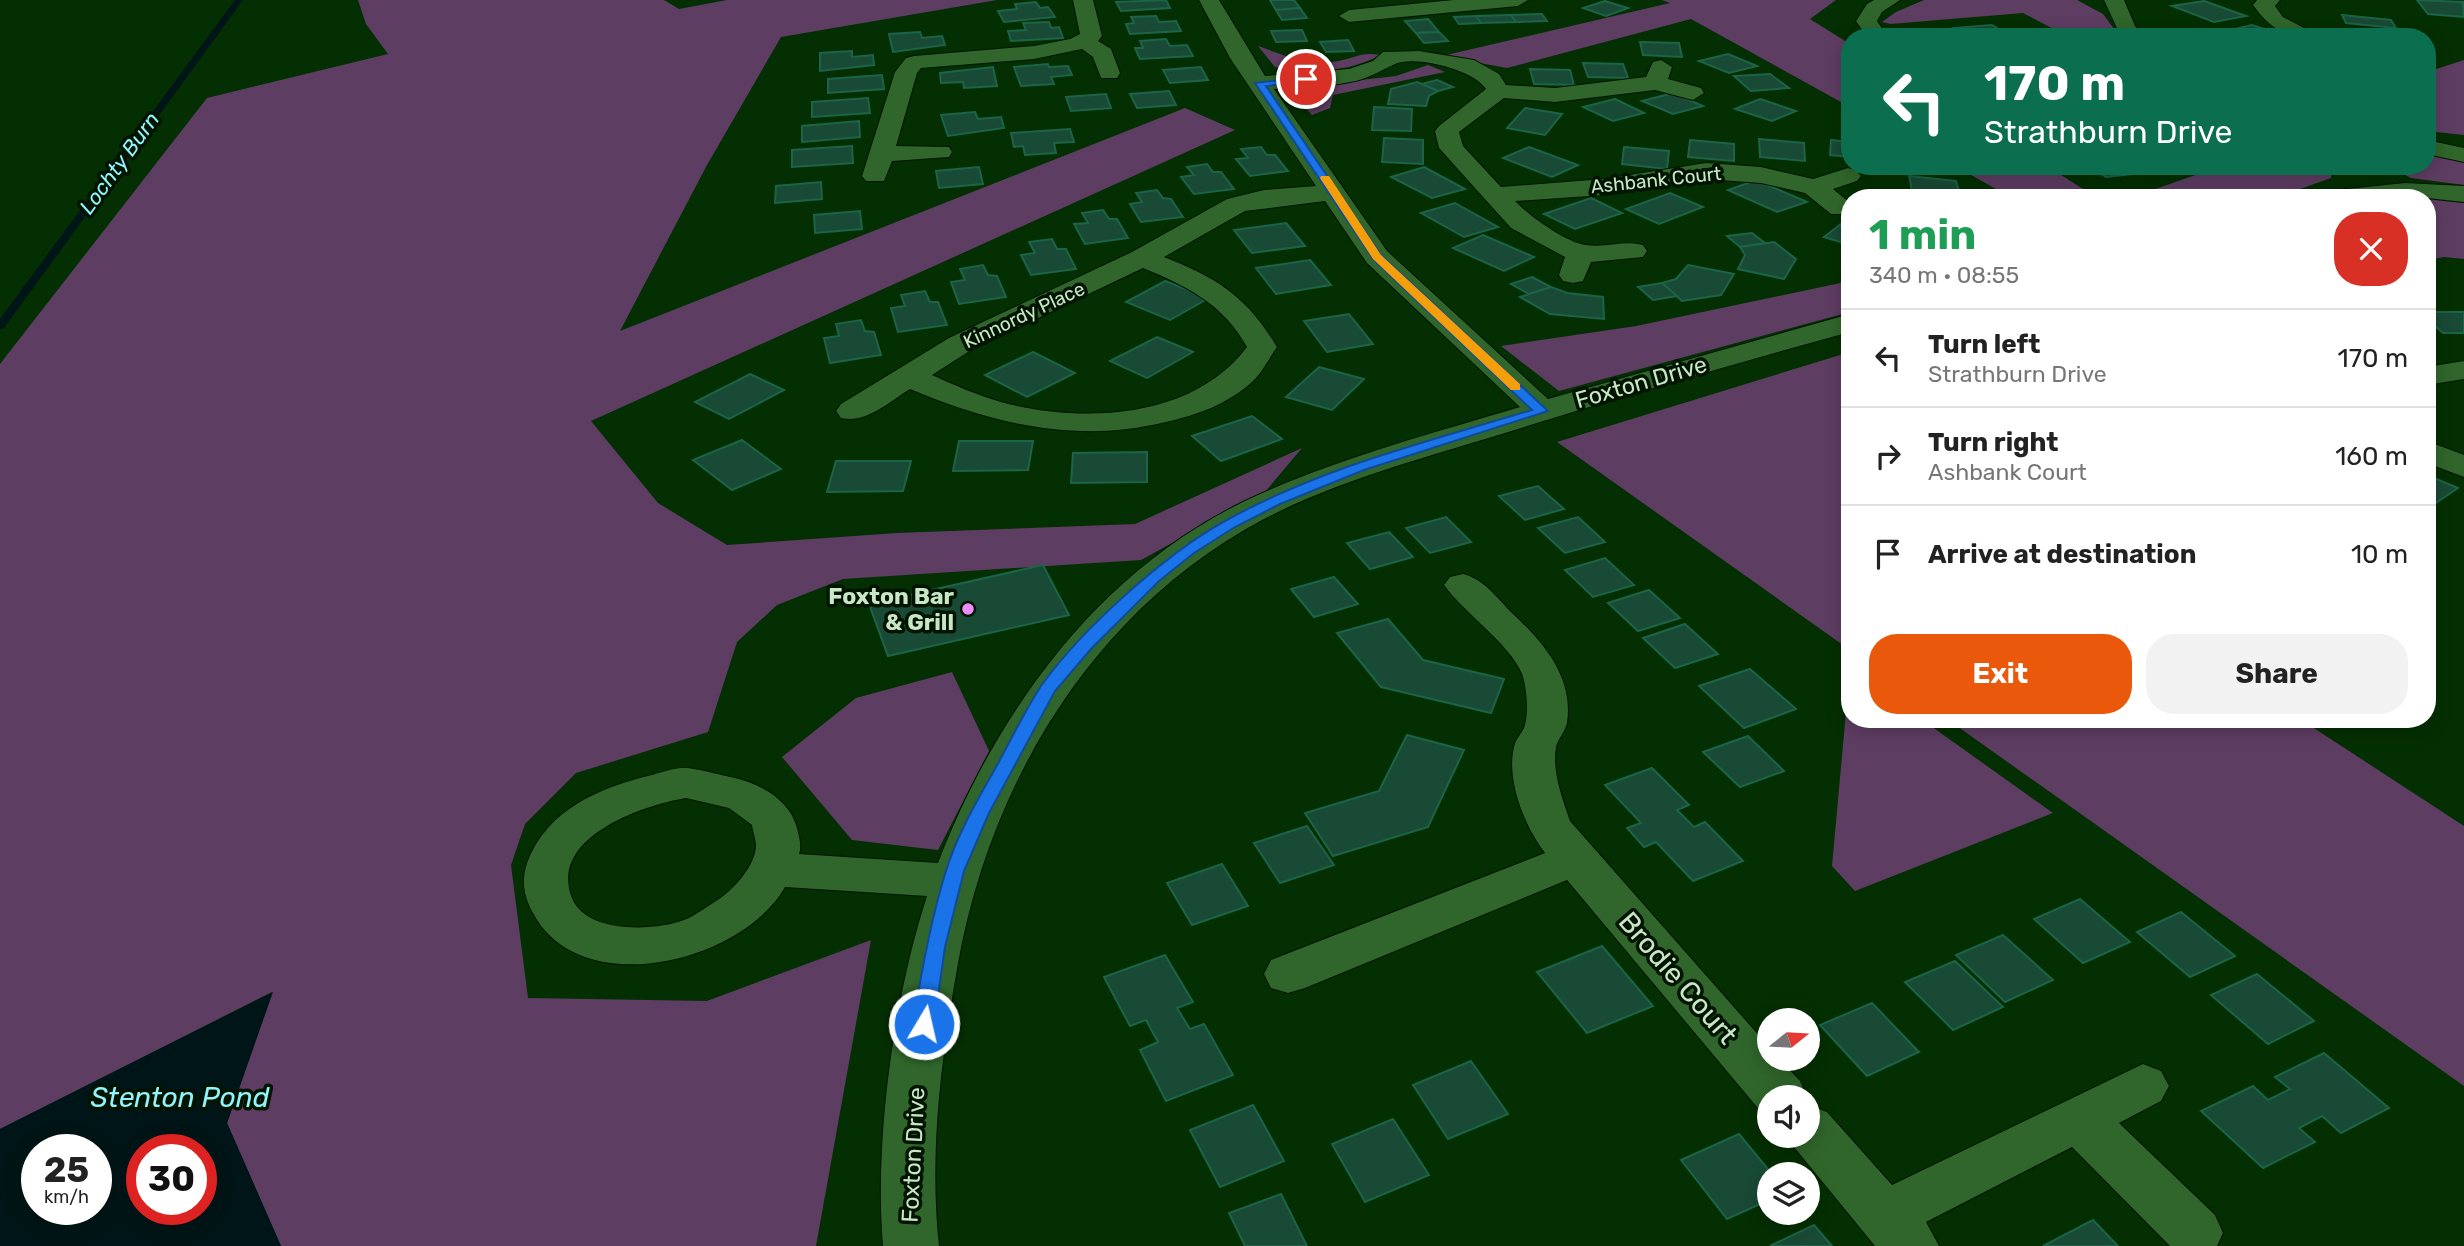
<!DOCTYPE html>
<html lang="en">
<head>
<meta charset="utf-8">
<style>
	body { margin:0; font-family:Rubik,sans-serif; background:#f2f2f2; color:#222; height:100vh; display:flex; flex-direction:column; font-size:26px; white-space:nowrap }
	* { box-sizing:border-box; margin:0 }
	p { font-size:23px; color:#767676 }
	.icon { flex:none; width:38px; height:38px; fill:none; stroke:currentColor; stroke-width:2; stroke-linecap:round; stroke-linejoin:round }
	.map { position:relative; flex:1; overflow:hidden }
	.panel { position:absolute; left:1841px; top:189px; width:595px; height:539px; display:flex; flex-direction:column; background:#fff; border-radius:28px; box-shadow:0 4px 18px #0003 }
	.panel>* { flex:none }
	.top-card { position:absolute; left:1841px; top:28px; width:595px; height:147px; border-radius:28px; box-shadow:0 4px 18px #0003; background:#0b6e4f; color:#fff; overflow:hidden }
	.needle { width:46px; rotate:72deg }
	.tools { position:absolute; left:1757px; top:1008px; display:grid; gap:14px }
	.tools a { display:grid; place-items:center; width:63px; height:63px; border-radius:50%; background:#fff; box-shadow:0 4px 18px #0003; font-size:35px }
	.speed { position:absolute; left:21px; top:1134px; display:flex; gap:14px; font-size:35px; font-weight:700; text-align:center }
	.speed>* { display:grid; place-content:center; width:91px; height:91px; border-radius:50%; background:#fff; box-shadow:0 4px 18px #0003; line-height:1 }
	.speed small { font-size:18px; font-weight:400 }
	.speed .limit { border:10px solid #d22; background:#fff; color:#111 }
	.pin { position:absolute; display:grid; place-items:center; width:60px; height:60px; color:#fff; margin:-30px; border:4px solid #fff; border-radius:50%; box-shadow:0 2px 7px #0007 }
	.me { position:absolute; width:77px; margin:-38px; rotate:9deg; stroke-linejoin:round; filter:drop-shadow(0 0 5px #0008) }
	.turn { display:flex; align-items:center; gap:24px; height:147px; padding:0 28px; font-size:32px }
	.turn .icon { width:91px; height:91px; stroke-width:2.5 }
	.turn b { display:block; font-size:49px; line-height:60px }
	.round { display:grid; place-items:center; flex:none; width:74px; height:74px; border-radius:28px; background:#f2f2f2 }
	.summary { display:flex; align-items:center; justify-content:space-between; height:119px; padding:0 28px }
	h1 { font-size:42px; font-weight:700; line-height:52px; color:#1e9e55 }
	.cta { display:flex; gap:14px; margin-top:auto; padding:14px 28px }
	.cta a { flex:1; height:80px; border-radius:28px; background:#ea580c; color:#fff; font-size:28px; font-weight:700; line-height:80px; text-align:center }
	.cta a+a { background:#f2f2f2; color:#222 }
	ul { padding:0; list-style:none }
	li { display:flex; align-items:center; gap:21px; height:98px; padding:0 28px; border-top:2px solid #e0e0e0 }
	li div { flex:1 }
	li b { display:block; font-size:26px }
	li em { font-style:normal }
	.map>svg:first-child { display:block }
	.green { fill:#5e3d63 }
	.water { fill:#001517; fill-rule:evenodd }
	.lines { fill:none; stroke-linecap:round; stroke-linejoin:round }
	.stream { fill:#001517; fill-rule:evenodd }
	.building { fill:#194a35; stroke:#1c6447; stroke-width:2 }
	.minor-casing { stroke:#001500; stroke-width:2 }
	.minor { fill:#30662b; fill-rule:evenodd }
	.route { fill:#1a73e8; stroke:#114b97; stroke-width:2 }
	.slow { fill:#f59e0b }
	.poi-dot { fill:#ec8cfb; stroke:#011400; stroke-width:2.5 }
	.labels { text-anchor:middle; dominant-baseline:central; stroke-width:7; stroke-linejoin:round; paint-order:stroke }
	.far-street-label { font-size:19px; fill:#c9e6c6; stroke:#011400 }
	.far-water-label { font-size:21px; font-style:italic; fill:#91f3fb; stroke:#011400 }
	.street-label { font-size:23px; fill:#c9e6c6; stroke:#011400 }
	.poi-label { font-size:23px; font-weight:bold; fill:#c9e6c6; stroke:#011400; text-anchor:end }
	.near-street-label { font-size:28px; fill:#c9e6c6; stroke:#011400 }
	.near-water-label { font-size:28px; font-style:italic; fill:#91f3fb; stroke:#011400 }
</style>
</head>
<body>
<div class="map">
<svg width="2464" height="1246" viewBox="0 0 2464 1246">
	<rect width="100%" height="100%" fill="#042f02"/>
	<g class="green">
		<polygon points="358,0 664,0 679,9 727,0 997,0 781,37 707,165 620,331 1185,108 1235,130 591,421 658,503 727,545 897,533 1135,524 1302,448 1265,492 1141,560 843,579 777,605 737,642 708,732 576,773 525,824 511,865 528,998 707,1001 871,940 816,1246 281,1246 227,1123 272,992 0,1129 0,364 207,98 388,54 366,24"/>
		<polygon points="1662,0 1836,0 1810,19 1850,44 1850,107 1691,19 1507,68 1442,56 1670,3"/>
		<polygon points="1924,0 2077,0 2103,14 2120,37 2069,37 2023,13 1891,24 1882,22 1896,12"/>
		<path d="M1258,46c25,9 48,19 75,16 21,-3 26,-11 48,-7 -39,19 -64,17 -106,12z"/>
		<polygon points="2464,60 2464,135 2427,131 2427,72"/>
		<polygon points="1428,65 1445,72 1333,95 1330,108 1312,115 1295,97 1326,84 1396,76"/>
		<polygon points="2427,152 2464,162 2464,185 2411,178 2388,166 2427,166"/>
		<polygon points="1955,166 2047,166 2097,198 2012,198"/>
		<polygon points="2221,166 2332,166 2331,178 2275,198 2130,198"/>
		<polygon points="2427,199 2464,203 2464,259 2444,257 2427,260"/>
		<polygon points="1850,281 1850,312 1559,391 1501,346 1636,326"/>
		<polygon points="1850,352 1850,423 1846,424 1850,427 1850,650 1557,442"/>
		<polygon points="1850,668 1850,719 1921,719 2053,813 1855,891 1832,866"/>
		<polygon points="952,672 989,751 938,850 852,840 782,757 856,698"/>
		<polygon points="1947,719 2300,719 2464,826 2464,1086"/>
	</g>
	<path class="water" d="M273,992l-46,131 54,123h-281v-117zM37,1150h59v59h-59zM142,1150h59v59h-59z"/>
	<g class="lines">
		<polygon class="stream" points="235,0 243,0 4,328 0,329 0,319"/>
	</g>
	<g class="building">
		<polygon points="1166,0 1170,8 1121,11 1116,2"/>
		<polygon points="1270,0 1294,0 1300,8 1276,10"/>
		<polygon points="2417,0 2463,2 2464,17 2428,14"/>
		<polygon points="1605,1 1628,8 1606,16 1583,8"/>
		<polygon points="2204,1 2246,16 2214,22 2172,6"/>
		<polygon points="1036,2 1040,8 1048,7 1055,17 1004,22 998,11 1017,9 1015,4"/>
		<polygon points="1300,8 1307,18 1282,20 1276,10"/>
		<polygon points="1542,14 1547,21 1516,22 1511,15"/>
		<polygon points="1511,15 1516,22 1481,23 1476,16"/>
		<polygon points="2342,15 2391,20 2396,28 2346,23"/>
		<polygon points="1156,16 1159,22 1176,21 1181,31 1130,34 1126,24 1134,23 1131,17"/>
		<polygon points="1476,16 1481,23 1459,24 1454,17"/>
		<polygon points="1428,19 1439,32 1416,33 1405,21"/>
		<polygon points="1049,22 1051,28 1059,27 1063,38 1011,41 1008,31 1026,30 1023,23"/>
		<polygon points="1992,25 2013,37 1946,35 1963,34 1954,28"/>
		<polygon points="2252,25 2276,33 2237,37 2222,32"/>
		<polygon points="1302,30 1307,41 1276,42 1271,31"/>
		<polygon points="920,32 922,38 942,36 945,45 893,52 889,34"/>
		<polygon points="1439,32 1448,41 1424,43 1416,33"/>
		<polygon points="1166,39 1170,46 1187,45 1193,56 1140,59 1135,48 1143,48 1140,41"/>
		<polygon points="1348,40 1354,51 1326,52 1320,42"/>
		<polygon points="1640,42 1679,43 1682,57 1643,55"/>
		<polygon points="852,51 852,57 873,55 874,65 820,71 820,53"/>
		<polygon points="1728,54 1757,66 1729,73 1699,61"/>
		<polygon points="1583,63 1623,64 1628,78 1588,77"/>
		<polygon points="1048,64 1049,67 1068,66 1072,75 1051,77 1054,84 1021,86 1014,67"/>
		<polygon points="993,67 997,86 964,88 963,82 941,83 940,73"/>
		<polygon points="1201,67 1208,80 1170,83 1163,70"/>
		<polygon points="1530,69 1570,70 1574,85 1534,84"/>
		<polygon points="1770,74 1789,88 1751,91 1734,76"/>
		<polygon points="882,75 884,89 828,93 828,79"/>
		<polygon points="1437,80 1453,87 1438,91 1422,84"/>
		<polygon points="1417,82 1438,91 1429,96 1426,106 1388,104 1391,89"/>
		<polygon points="1169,91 1176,105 1137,108 1130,94"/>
		<polygon points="1673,93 1703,106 1673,114 1642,101"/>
		<polygon points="1106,94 1111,108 1071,111 1066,97"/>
		<polygon points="868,98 870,113 812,117 812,102"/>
		<polygon points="1615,99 1644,113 1613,121 1583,107"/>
		<polygon points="1760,99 1796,111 1772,121 1735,109"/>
		<polygon points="1374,107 1412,109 1411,131 1372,130"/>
		<polygon points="1525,108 1562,114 1545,135 1507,128"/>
		<polygon points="975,112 978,119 1001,117 1004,128 948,136 941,115"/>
		<polygon points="859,121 860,137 802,142 802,126"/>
		<polygon points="1070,129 1074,142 1054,143 1056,153 1025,155 1023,146 1014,147 1011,133"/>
		<polygon points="1384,138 1423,140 1423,164 1382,162"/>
		<polygon points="1759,139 1804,143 1805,161 1760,157"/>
		<polygon points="1690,140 1734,144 1734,161 1688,157"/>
		<polygon points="1831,140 1850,142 1850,157 1830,155"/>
		<polygon points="852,146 853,163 792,167 792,150"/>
		<polygon points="1261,147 1267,155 1275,155 1288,171 1250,176 1236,159 1248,158 1241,149"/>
		<polygon points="1529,147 1578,165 1552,177 1503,158"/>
		<polygon points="1624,147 1669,151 1667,169 1622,164"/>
		<polygon points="1207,164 1213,172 1221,172 1234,189 1194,194 1181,177 1194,175 1187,167"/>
		<polygon points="2088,166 2196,166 2197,167 2106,177"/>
		<polygon points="979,167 983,184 939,188 936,171"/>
		<polygon points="1424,167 1465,189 1432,198 1391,177"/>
		<polygon points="1909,176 1956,181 1961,198 1913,195"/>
		<polygon points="1756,180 1807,202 1777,212 1728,190"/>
		<polygon points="821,182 822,199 775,203 776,186"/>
		<polygon points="1157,190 1163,198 1171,199 1183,217 1141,222 1130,204 1142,202 1136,193"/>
		<polygon points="1670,193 1703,207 1659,224 1626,209"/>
		<polygon points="1591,198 1622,213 1575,229 1544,214"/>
		<polygon points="1455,203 1498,227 1464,237 1421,213"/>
		<polygon points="1103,210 1109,219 1117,219 1128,238 1085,244 1074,224 1088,223 1082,213"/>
		<polygon points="860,211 862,229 815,233 814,215"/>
		<polygon points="1286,223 1305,246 1252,253 1234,230"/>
		<polygon points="1842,223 1850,225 1850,245 1824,237"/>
		<polygon points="1752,233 1765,243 1740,247 1727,236"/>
		<polygon points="1483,235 1534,257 1504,271 1453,248"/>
		<polygon points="1052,239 1057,249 1066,249 1076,269 1031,275 1021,255 1035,253 1029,242"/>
		<polygon points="1774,242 1796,259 1784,279 1738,269 1745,255 1740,247"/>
		<polygon points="1310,260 1331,285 1276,294 1256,268"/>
		<polygon points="983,265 988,275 997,276 1006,297 959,304 951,282 965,280 960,269"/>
		<polygon points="1688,265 1734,274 1721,295 1682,301 1662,283 1676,279"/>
		<polygon points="1532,277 1551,287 1529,294 1511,284"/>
		<polygon points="1165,281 1209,298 1170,320 1126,302"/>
		<polygon points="1662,283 1677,296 1653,300 1638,287"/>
		<polygon points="1551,287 1567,293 1603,297 1604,319 1550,314 1520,297"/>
		<polygon points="925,291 930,302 938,302 947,325 898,332 891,308 905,306 901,295"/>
		<polygon points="2427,312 2464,312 2464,333 2443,333 2427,319"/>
		<polygon points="1349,314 1373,344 1327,352 1304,321"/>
		<polygon points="861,320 865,331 874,332 881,355 830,363 824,338 839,336 836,324"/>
		<polygon points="1157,337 1193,352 1147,378 1110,361"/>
		<polygon points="1033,352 1075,373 1027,397 985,375"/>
		<polygon points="1319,367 1364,379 1332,410 1286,397"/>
		<polygon points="750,374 784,390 729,419 695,402"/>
		<polygon points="1252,416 1282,439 1221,461 1192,436"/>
		<polygon points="742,440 781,469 732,490 693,460"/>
		<polygon points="959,441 1033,441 1028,470 953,471"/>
		<polygon points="1147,452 1147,482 1071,483 1073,453"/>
		<polygon points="836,461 911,461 903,491 827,492"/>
		<polygon points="2427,475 2458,488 2433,505 2427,503"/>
		<polygon points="1538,486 1564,509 1525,520 1499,496"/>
		<polygon points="1446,517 1471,542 1430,553 1406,528"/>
		<polygon points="1578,517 1605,542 1565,553 1538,528"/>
		<polygon points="1389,532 1413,557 1370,569 1347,543"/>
		<polygon points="1605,558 1634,585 1593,597 1565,570"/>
		<polygon points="1043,565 1069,615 888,656 869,604"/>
		<polygon points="1334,577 1358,604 1314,617 1291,589"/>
		<polygon points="1649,590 1680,618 1638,631 1608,603"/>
		<polygon points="1388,619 1423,660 1504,679 1491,713 1381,687 1337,633"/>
		<polygon points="1685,624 1718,654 1675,668 1643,638"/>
		<polygon points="1750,669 1796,709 1744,728 1699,686"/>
		<polygon points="1407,735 1464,750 1428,827 1333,856 1305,813 1379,791"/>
		<polygon points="1748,736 1784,771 1740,787 1703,752"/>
		<polygon points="1652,768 1689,805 1677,810 1694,827 1705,822 1743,861 1693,881 1656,842 1644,847 1627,828 1641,823 1605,785"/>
		<polygon points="1307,826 1334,865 1280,883 1254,843"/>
		<polygon points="1222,864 1248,906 1192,925 1167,883"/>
		<polygon points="2080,899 2130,942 2083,963 2034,919"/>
		<polygon points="2181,912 2235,956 2190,977 2137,932"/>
		<polygon points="2003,935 2053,980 2005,1002 1956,955"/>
		<polygon points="1602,946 1653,1006 1587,1033 1537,972"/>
		<polygon points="1165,955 1193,1002 1177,1008 1190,1029 1204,1024 1233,1075 1166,1101 1140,1050 1158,1042 1146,1020 1130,1026 1104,977"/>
		<polygon points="1955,961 2003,1007 1953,1030 1905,982"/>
		<polygon points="2257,974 2314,1021 2268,1044 2211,995"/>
		<polygon points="1872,1003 1919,1052 1867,1076 1820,1025"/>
		<polygon points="2324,1053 2389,1108 2341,1133 2322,1116 2299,1128 2315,1142 2263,1168 2201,1111 2253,1086 2268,1100 2290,1089 2275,1077"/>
		<polygon points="1471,1061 1508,1114 1448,1139 1413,1085"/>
		<polygon points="1253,1105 1284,1161 1220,1187 1190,1130"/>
		<polygon points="1393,1119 1429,1175 1365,1202 1332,1144"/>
		<polygon points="1739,1134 1772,1174 1769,1174 1769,1200 1727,1219 1681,1160"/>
		<polygon points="1281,1194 1307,1246 1245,1246 1229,1213"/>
		<polygon points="2093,1220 2118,1246 2043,1246"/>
		<polygon points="1814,1225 1832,1246 1770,1246"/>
	</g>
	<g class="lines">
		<g class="minor-casing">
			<g id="minor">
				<polygon points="1073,0 1093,0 1102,36 1098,41 1111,49 1120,73 1117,78 1101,78 1093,57 1082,49 1034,59 921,68 917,73 896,146 949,147 952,152 949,157 892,161 884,181 866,181 862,176 895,72 906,58 914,56 1034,46 1070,39 1080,34"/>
				<path d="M1199,0h20l46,76 84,-7 24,-8 10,-9 36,-1 55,9 25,14 7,11 49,3 91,-11 7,-15 8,-2 11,7 -4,12 33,9 3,5 -11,7 -38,-10 -100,12 -51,-4 -45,34 4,14 38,41 103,-8 102,-16 55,4 52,12 35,-11 9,3 4,5 -4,5 -24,8 17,14 -1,11h-18l-26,-21 -44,-10 -55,-4 -102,16 -89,6c14,15 52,42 71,44 19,3 38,-5 57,0l4,6 -4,6 -52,5 -8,19 -10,2 -10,-2 -4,-6 6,-18 -54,-29 -72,-80 -4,-17 4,-5 47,-37c-12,-19 -70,-34 -91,-25 -15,7 -27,15 -45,18 -25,5 -51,6 -76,7l113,162 161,148 302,-85v18c-116,32 -231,65 -345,101 -81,25 -166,47 -241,86 -170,90 -275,264 -307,450 -16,91 -28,185 -18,277h-56c-9,-106 11,-249 44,-350l-142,-9c-42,75 -205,116 -252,26 -9,-16 -12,-32 -6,-50 20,-54 74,-76 125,-88 11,-3 25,-8 36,-7 16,2 32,7 47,10 26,6 55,22 62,50 2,9 5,17 2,26l139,9c58,-150 158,-289 305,-361 88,-42 184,-67 277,-95l-153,-144 -42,-62 -80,10 -81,46c54,21 83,40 113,90 -8,11 -15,26 -25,35 -24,22 -55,33 -86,40 -90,22 -173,2 -256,-33 -21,13 -44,35 -69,29l-5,-7 5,-7 108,-66 183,-86 95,-53 37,-9 52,-4 -86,-128zM1143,268c44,18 80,36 104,79 -54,72 -164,77 -246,55 -24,-7 -47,-17 -69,-27l39,-25zM686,798l43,10 23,17c1,7 4,15 4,21 -1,21 -24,45 -40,55 -10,6 -21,15 -32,19 -29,11 -98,14 -112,-22 -24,-61 72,-93 114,-100z"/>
				<polygon points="1454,0 1528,0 1518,6 1349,22 1339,16 1349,10"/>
				<polygon points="1874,0 1900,0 1882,12 1877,21 1888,37 1867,37 1856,21 1867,4"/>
				<polygon points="2104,0 2124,0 2135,26 2143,37 2121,37"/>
				<path d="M2257,0h23l-5,6 8,11 38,20c-33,0 -48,-4 -68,-32z"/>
				<polygon points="2427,140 2464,148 2464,162 2427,154"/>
				<polygon points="2405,183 2464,186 2464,202 2427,198 2325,198 2329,192 2338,190"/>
				<polygon points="2464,361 2464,379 2427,385 2427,367"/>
				<polygon points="2427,441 2464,455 2464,477 2427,463"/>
				<path d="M1463,574c21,5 34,24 49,39 31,29 62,64 55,110 -2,9 -9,16 -11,24 -4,24 6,51 14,74l199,226v12h10l21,22 7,16h-38v18l-7,-2 -195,-233 -262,108 -17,5 -17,-5 -7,-14 7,-14 274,-107c-20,-26 -39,-72 -31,-106 1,-7 7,-13 10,-19 5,-14 3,-40 -2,-54 -12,-30 -58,-61 -78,-89l6,-8z"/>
				<polygon points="2143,1064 2161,1071 2169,1086 2161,1101 2119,1123 2215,1215 2223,1233 2217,1246 2170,1246 2072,1147 1926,1222 1939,1246 1875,1246 1785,1136 1808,1136 1808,1105 1827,1112 1892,1185"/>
			</g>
		</g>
		<use href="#minor" class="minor"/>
	</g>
	<path class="route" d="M1309,77l-3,5 -40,4 115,169 167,156 -184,59 -84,34 -45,23 -41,26 -35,28 -68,68 -36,42 -66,122 -25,58 -19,76 -11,77 -3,6 -7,2 -8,-2 -3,-6c8,-51 17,-101 32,-150 11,-37 31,-72 50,-105 15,-27 29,-57 46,-83 40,-56 124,-132 184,-165 95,-53 204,-80 307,-111l-159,-151 -118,-176z"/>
	<polygon class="slow" points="1321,176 1329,176 1381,255 1520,384 1520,390 1511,390 1373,259 1320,178"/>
	<circle class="poi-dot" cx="968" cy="609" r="7"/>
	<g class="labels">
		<g class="far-street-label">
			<text transform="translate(1656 180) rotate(-6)">Ashbank Court</text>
			<text transform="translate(1024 315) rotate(-25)">Kinnordy Place</text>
		</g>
		<g class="far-water-label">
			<text transform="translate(119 163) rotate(-54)">Lochty Burn</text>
		</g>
		<g class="street-label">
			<text transform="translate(1641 382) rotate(-16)">Foxton Drive</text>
			<text transform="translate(913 1155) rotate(-87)">Foxton Drive</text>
		</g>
		<g class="poi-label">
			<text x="954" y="596">Foxton Bar<tspan x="954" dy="26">&amp; Grill</tspan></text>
		</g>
		<g class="near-street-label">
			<text transform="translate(1678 978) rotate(49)">Brodie Court</text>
		</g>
		<g class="near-water-label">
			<text x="180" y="1097">Stenton Pond</text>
		</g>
	</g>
</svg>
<div class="tools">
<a><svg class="needle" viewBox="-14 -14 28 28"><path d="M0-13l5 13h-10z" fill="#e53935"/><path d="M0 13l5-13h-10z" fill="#767676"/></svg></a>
<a><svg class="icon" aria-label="sound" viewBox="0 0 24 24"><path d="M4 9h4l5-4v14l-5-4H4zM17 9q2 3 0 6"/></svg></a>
<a><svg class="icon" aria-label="layers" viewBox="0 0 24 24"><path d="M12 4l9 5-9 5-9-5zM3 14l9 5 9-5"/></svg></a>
</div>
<div class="speed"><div>25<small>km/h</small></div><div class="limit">30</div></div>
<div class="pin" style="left:1306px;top:79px;background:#d93025"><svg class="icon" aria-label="arrive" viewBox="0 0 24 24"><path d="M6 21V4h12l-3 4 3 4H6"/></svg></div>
<svg class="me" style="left:924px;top:1024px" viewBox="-20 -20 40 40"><circle r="17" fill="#1a73e8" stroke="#fff" stroke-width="3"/><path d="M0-11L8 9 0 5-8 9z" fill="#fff"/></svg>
<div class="top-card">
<div class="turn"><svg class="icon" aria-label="left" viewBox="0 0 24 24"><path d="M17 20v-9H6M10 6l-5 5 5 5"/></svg><div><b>170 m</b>Strathburn Drive</div></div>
</div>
<section class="panel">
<div class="summary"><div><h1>1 min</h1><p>340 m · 08:55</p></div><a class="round" style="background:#d93025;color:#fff"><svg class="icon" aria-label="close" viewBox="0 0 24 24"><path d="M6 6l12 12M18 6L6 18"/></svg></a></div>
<ul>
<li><svg class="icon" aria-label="left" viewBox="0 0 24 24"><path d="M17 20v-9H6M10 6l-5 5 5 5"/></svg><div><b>Turn left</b><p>Strathburn Drive</p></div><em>170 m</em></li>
<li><svg class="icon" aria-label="right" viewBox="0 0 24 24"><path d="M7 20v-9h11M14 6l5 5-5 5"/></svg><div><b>Turn right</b><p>Ashbank Court</p></div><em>160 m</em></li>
<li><svg class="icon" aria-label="arrive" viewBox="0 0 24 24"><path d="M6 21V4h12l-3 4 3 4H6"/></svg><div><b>Arrive at destination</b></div><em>10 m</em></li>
</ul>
<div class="cta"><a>Exit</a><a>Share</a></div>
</section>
</div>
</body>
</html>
